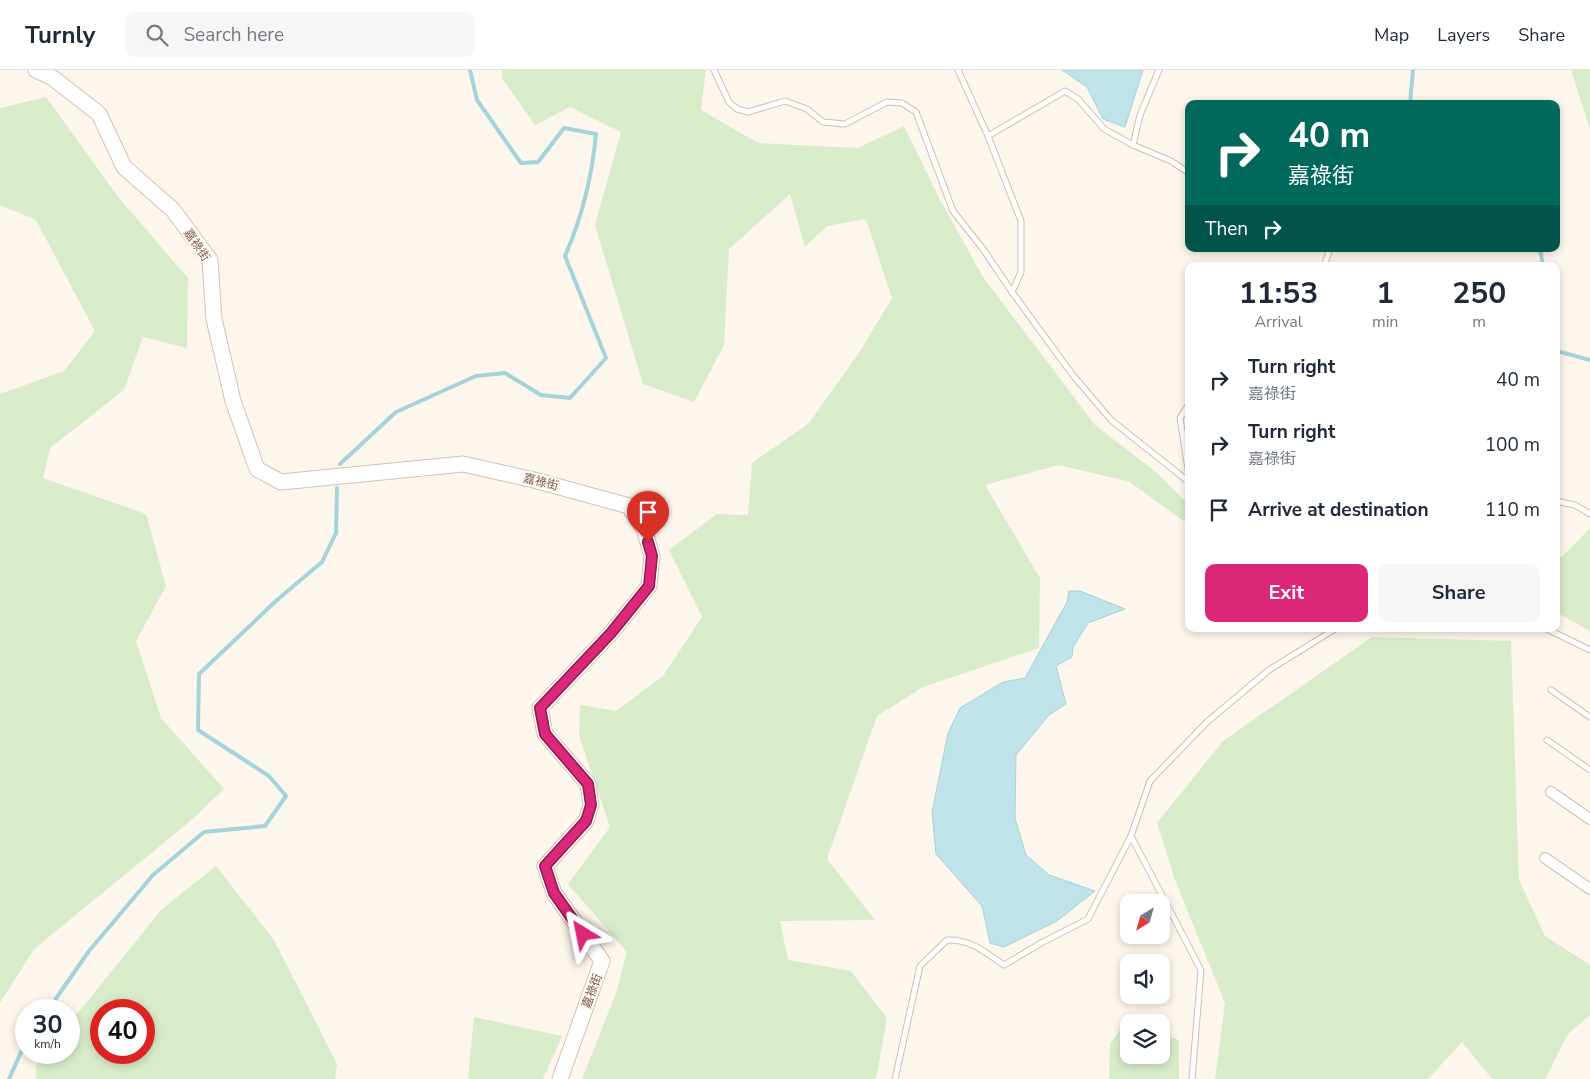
<!DOCTYPE html>
<html lang="en">
<head>
<meta charset="utf-8">
<style>
	body { margin:0; font-family:"Nunito Sans","Noto Sans TC",sans-serif; background:#f6f6f7; color:#1f2937; height:100vh; display:flex; flex-direction:column; font-size:19px; white-space:nowrap }
	* { box-sizing:border-box; margin:0 }
	p { font-size:16px; color:#747a83 }
	.icon { flex:none; width:28px; height:28px; fill:none; stroke:currentColor; stroke-width:2; stroke-linecap:round; stroke-linejoin:round }
	.map { position:relative; flex:1; overflow:hidden }
	.details { position:absolute; left:1185px; top:192px; width:375px; height:370px; display:flex; flex-direction:column; background:#fff; border-radius:10px; box-shadow:0 2px 8px #0003 }
	.details>* { flex:none }
	.guide { position:absolute; left:1185px; top:30px; width:375px; height:152px; border-radius:10px; box-shadow:0 2px 8px #0003; background:#00695c; color:#fff; overflow:hidden }
	.needle { width:32px; rotate:217deg }
	.buttons { position:absolute; left:1120px; top:824px; display:grid; gap:10px }
	.buttons a { display:grid; place-items:center; width:50px; height:50px; border-radius:10px; background:#fff; box-shadow:0 2px 8px #0003; font-size:25px }
	.speed { position:absolute; left:15px; top:929px; display:flex; gap:10px; font-size:25px; font-weight:700; text-align:center }
	.speed>* { display:grid; place-content:center; width:65px; height:65px; border-radius:50%; background:#fff; box-shadow:0 2px 8px #0003; line-height:1 }
	.speed small { font-size:12px; font-weight:400 }
	.speed .limit { border:8px solid #d22; background:#fff; color:#111 }
	.pin { position:absolute; display:grid; place-items:center; width:42px; height:42px; color:#fff; margin:-51px -21px; border-radius:50% 50% 50% 0; rotate:-45deg; box-shadow:0 0 5px #0007 }
	.pin .icon { rotate:45deg }
	.me { position:absolute; width:55px; margin:-28px; rotate:325deg; stroke-linejoin:round; filter:drop-shadow(0 0 4px #0008) }
	.turn { display:flex; align-items:center; gap:18px; height:105px; padding:0 20px; font-size:22px }
	.turn .icon { width:65px; height:65px; stroke-width:2.5 }
	.turn b { display:block; font-size:35px; line-height:42px }
	.then { display:flex; align-items:center; height:48px; padding:0 20px; background:#0003; gap:10px; font-size:19px }
	.eta { display:flex; justify-content:space-evenly; align-items:center; height:85px; text-align:center }
	.eta b { font-size:30px; font-weight:700; line-height:35px }
	.button { display:flex; gap:10px; margin-top:auto; padding:10px 20px }
	.button a { flex:1; height:58px; border-radius:10px; background:#db2777; color:#fff; font-size:20px; font-weight:700; line-height:58px; text-align:center }
	.button a+a { background:#f6f6f7; color:#1f2937 }
	ul { padding:0; list-style:none }
	li { display:flex; align-items:center; gap:15px; height:65px; padding:0 20px }
	li div { flex:1 }
	li b { display:block; font-size:19px }
	li em { font-style:normal }
	header { display:flex; align-items:center; gap:30px; box-sizing:border-box; height:70px; padding:0 25px; background:#fff; border-bottom:1px solid #e0e1e3 }
	header strong { font-size:24px }
	nav { display:flex; gap:28px; margin-inline-start:auto; font-size:18px }
	.search { width:350px; height:45px; background:#f6f6f7; display:flex; align-items:center; gap:12px; box-sizing:border-box; padding:0 18px; border-radius:10px; color:#747a83; font-size:19px }
	.map>svg:first-child { display:block }
	.green { fill:#d8ecc9; fill-rule:evenodd }
	.water { fill:#bfe3e8; stroke:#a5d3da }
	.lines { fill:none; stroke-linecap:round; stroke-linejoin:round }
	.stream { stroke:#a5d3da; stroke-width:4 }
	.lane-casing { stroke:#d1beb0; stroke-width:7 }
	.street-casing { stroke:#d1beb0; stroke-width:12 }
	.secondary-casing { stroke:#d6c0b0; stroke-width:17 }
	.lane { stroke:#fff; stroke-width:5 }
	.street { stroke:#fff; stroke-width:10 }
	.secondary { stroke:#fff; stroke-width:15 }
	.route-casing { stroke:#8e194d; stroke-width:12 }
	.route { stroke:#db2777; stroke-width:9 }
	.labels { text-anchor:middle; dominant-baseline:central; stroke-width:4; stroke-linejoin:round; paint-order:stroke }
	.street-label { font-size:12px; fill:#7a5c4d; stroke:#fffaf3 }
</style>
</head>
<body>
<header>
<strong>Turnly</strong>
<div class="search"><svg class="icon" aria-label="search" viewBox="0 0 24 24"><circle cx="10" cy="10" r="6"/><path d="M15 15l6 6"/></svg>Search here</div>
<nav><a>Map</a><a>Layers</a><a>Share</a></nav>
</header>
<div class="map">
<svg width="1590" height="1009" viewBox="0 0 1590 1009">
	<rect width="100%" height="100%" fill="#fdf6ec"/>
	<g class="green">
		<polygon points="502,0 706,0 701,40 758,73 858,78 904,56 939,128 983,207 1095,355 1157,403 1189,435 1189,455 1130,412 1059,395 985,415 1040,508 1039,578 923,617 877,646 827,789 875,850 780,851 788,890 851,901 887,948 876,1009 582,1009 616,923 627,882 568,814 610,757 579,665 580,635 616,641 663,606 702,547 669,480 717,444 748,445 752,393 809,353 859,283 892,228 866,149 827,156 805,177 790,124 729,179 724,275 694,332 643,314 595,155 621,62 570,37 535,55 502,8"/>
		<polygon points="1571,0 1590,0 1590,59"/>
		<polygon points="46,27 119,128 188,208 187,278 143,267 124,320 50,378 43,408 146,444 166,516 136,571 161,648 224,719 188,753 34,879 0,933 0,324 64,301 95,261 36,150 0,135 0,38"/>
		<polygon points="1590,458 1590,561 1556,542 1556,486 1562,487"/>
		<polygon points="1372,567 1511,571 1519,810 1545,866 1590,895 1590,945 1567,965 1545,1009 1492,1009 1462,972 1428,1009 1215,1009 1225,933 1175,810 1157,753 1223,671"/>
		<path d="M216,796l58,74 63,124 -2,15h-299v-14l10,-12 23,-1v-28l93,-115zM101,940h43v42h-43z"/>
		<polygon points="474,947 562,966 543,1009 468,1009"/>
		<polygon points="1126,951 1130,952 1129,985 1161,985 1161,964 1179,970 1179,1009 1109,1009 1110,974"/>
	</g>
	<g class="water">
		<polygon points="1062,0 1143,0 1125,57 1103,49 1087,17"/>
		<polygon points="1069,521 1080,521 1125,539 1088,553 1073,577 1072,587 1056,596 1066,634 1049,645 1016,685 1015,748 1026,785 1049,805 1095,821 1057,851 1004,877 990,873 982,836 936,784 932,742 948,663 960,638 1003,612 1025,608 1067,532"/>
	</g>
	<g class="lines">
		<g class="stream">
			<polyline points="1410,34 1413,0"/>
			<polyline points="1540,179 1543,196"/>
			<polyline points="1556,279 1557,281 1590,290"/>
			<path d="M340,394l56,-52 80,-36 29,-3 36,22 29,3 36,-40 -41,-102c18,-41 27,-78 31,-122l-32,-6 -26,34 -17,1 -44,-63 -7,-30"/>
			<polyline points="48,940 89,881 153,805 204,762 265,756 286,726 269,706 198,660 199,604 277,530 322,492 336,463 337,418"/>
			<polyline points="9,1009 26,971"/>
		</g>
		<g class="lane-casing">
			<g id="lane">
				<polyline points="714,0 729,32 737,39 748,42 785,31 807,39 823,52 845,54 887,32 902,33 916,42 953,141 983,179 1012,222 1072,304 1111,350 1189,412"/>
				<polyline points="958,0 988,66 1021,151 1021,202 1012,222"/>
				<polyline points="988,66 1065,21 1078,29 1104,59 1133,75 1171,91 1189,103"/>
				<polyline points="1133,75 1140,45 1159,0"/>
				<polyline points="1324,196 1330,179"/>
				<polyline points="1189,334 1180,348 1189,405"/>
				<polyline points="1556,431 1575,435 1590,444"/>
				<polyline points="1547,559 1590,580"/>
				<polyline points="1551,620 1590,647"/>
				<polyline points="1547,670 1590,700"/>
				<polyline points="1131,766 1201,900 1192,1009"/>
				<path d="M895,1009l25,-113 27,-26c23,-1 38,12 57,25l39,-23 45,-23 43,-83 19,-55 57,-59 62,-52 66,-41"/>
			</g>
		</g>
		<g class="street-casing">
			<g id="street">
				<polyline points="1551,722 1590,749"/>
				<polyline points="1545,788 1590,819"/>
			</g>
		</g>
		<g class="secondary-casing">
			<polyline id="secondary" points="36,0 53,8 99,44 124,97 173,140 210,190 214,249 233,331 257,399 281,412 463,394 534,410 629,436 644,459 652,486 649,516 611,563 540,638 545,664 588,714 591,735 586,751 545,796 554,823 602,891 560,1009"/>
		</g>
		<use href="#lane" class="lane"/>
		<use href="#street" class="street"/>
		<use href="#secondary" class="secondary"/>
	</g>
	<g class="lines">
		<g class="route-casing">
			<polyline id="route" points="583,864 554,823 545,796 586,751 591,735 588,714 545,664 540,638 611,563 649,516 652,486 648,472"/>
		</g>
		<use href="#route" class="route"/>
	</g>
	<g class="labels">
		<g class="street-label">
			<text transform="translate(197 175) rotate(56)">嘉祿街</text>
			<text transform="translate(541 412) rotate(14)">嘉祿街</text>
			<text transform="translate(592 921) rotate(-70)">嘉祿街</text>
		</g>
	</g>
</svg>
<div class="buttons">
<a><svg class="needle" viewBox="-14 -14 28 28"><path d="M0-13l5 13h-10z" fill="#e53935"/><path d="M0 13l5-13h-10z" fill="#747a83"/></svg></a>
<a><svg class="icon" aria-label="sound" viewBox="0 0 24 24"><path d="M4 9h4l5-4v14l-5-4H4zM17 9q2 3 0 6"/></svg></a>
<a><svg class="icon" aria-label="layers" viewBox="0 0 24 24"><path d="M12 4l9 5-9 5-9-5zM3 14l9 5 9-5"/></svg></a>
</div>
<div class="speed"><div>30<small>km/h</small></div><div class="limit">40</div></div>
<div class="pin" style="left:648px;top:472px;background:#d93025"><svg class="icon" aria-label="arrive" viewBox="0 0 24 24"><path d="M6 21V4h12l-3 4 3 4H6"/></svg></div>
<svg class="me" style="left:583px;top:864px" viewBox="-20 -20 40 40"><path d="M0-17L14 15 0 8-14 15z" fill="#db2777" stroke="#fff" stroke-width="4"/></svg>
<div class="guide">
<div class="turn"><svg class="icon" aria-label="right" viewBox="0 0 24 24"><path d="M7 20v-9h11M14 6l5 5-5 5"/></svg><div><b>40 m</b>嘉祿街</div></div>
<div class="then">Then<svg class="icon" aria-label="right" viewBox="0 0 24 24"><path d="M7 20v-9h11M14 6l5 5-5 5"/></svg></div>
</div>
<section class="details">
<div class="eta">
<div><b>11:53</b><p>Arrival</p></div>
<div><b>1</b><p>min</p></div>
<div><b>250</b><p>m</p></div>
</div>
<ul>
<li><svg class="icon" aria-label="right" viewBox="0 0 24 24"><path d="M7 20v-9h11M14 6l5 5-5 5"/></svg><div><b>Turn right</b><p>嘉祿街</p></div><em>40 m</em></li>
<li><svg class="icon" aria-label="right" viewBox="0 0 24 24"><path d="M7 20v-9h11M14 6l5 5-5 5"/></svg><div><b>Turn right</b><p>嘉祿街</p></div><em>100 m</em></li>
<li><svg class="icon" aria-label="arrive" viewBox="0 0 24 24"><path d="M6 21V4h12l-3 4 3 4H6"/></svg><div><b>Arrive at destination</b></div><em>110 m</em></li>
</ul>
<div class="button"><a>Exit</a><a>Share</a></div>
</section>
</div>
</body>
</html>
